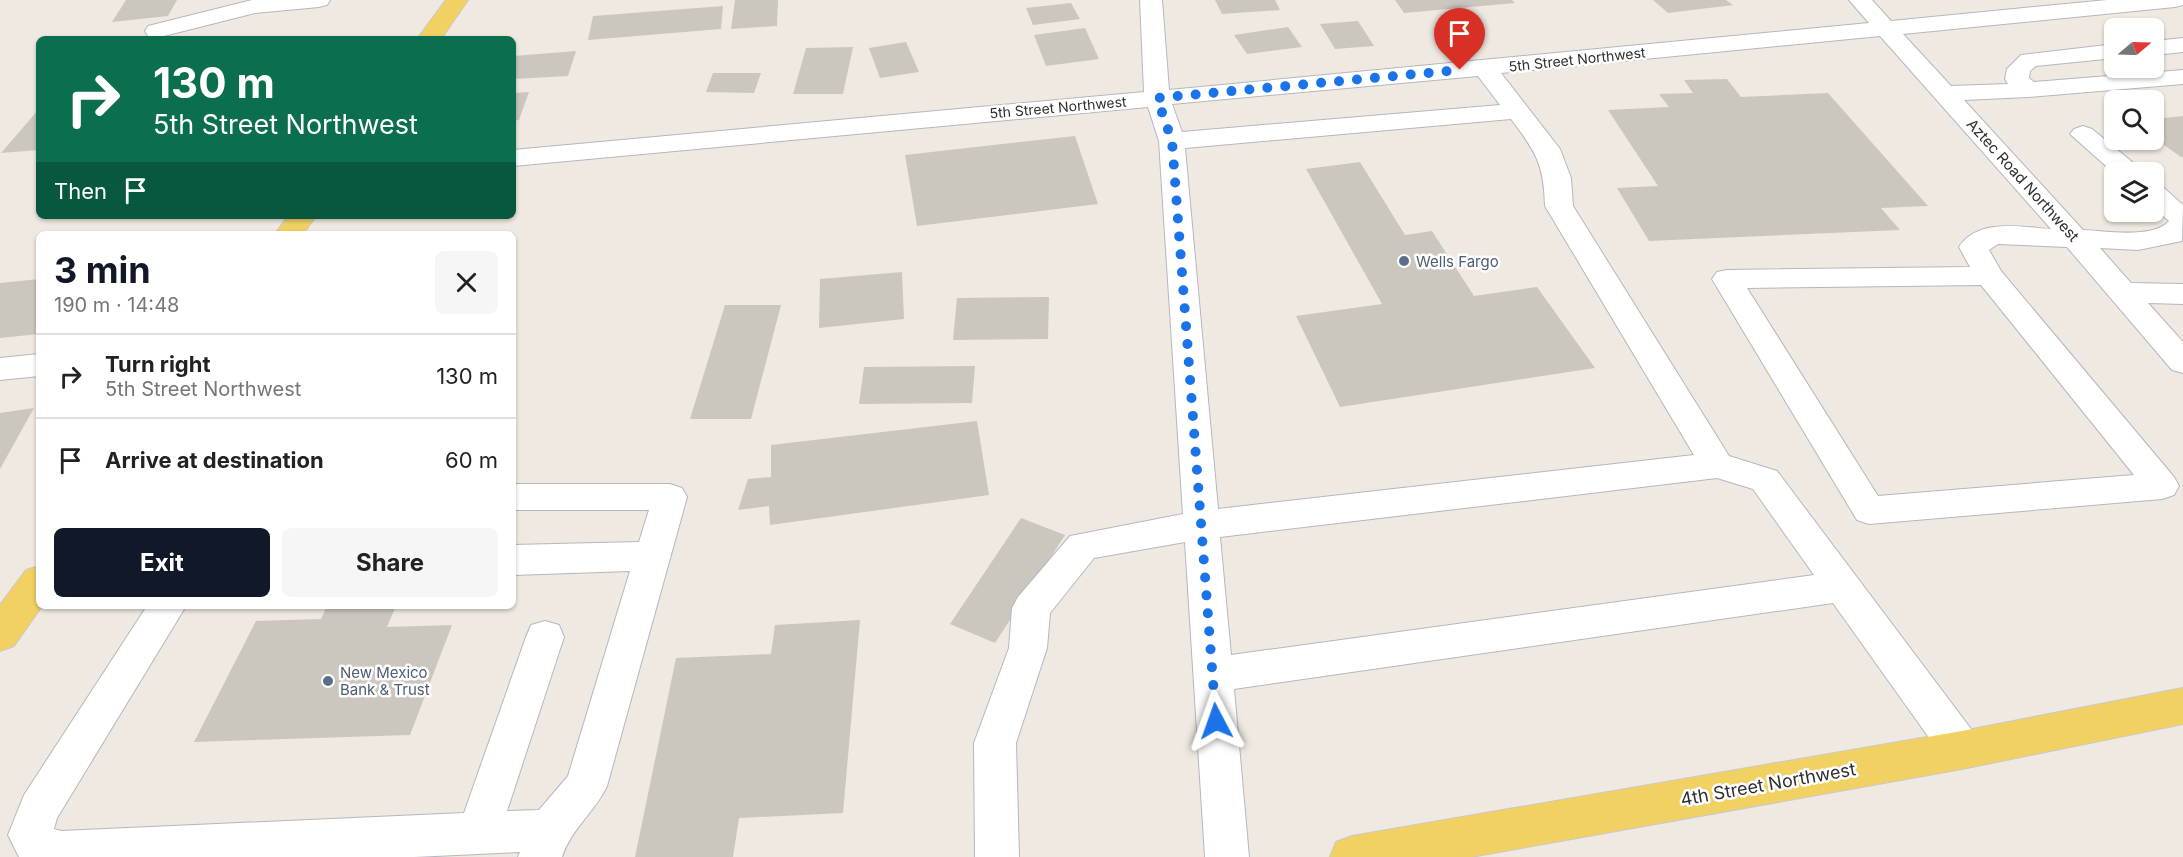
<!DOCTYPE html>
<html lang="en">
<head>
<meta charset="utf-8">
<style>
	body { margin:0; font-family:Inter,sans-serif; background:#f6f6f6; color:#222; height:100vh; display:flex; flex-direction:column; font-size:22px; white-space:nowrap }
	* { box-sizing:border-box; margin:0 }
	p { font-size:20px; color:#767676 }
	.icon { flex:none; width:33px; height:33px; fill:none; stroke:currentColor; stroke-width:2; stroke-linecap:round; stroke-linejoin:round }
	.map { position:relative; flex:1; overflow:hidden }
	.drawer { position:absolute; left:36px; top:231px; width:480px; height:378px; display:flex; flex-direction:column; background:#fff; border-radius:9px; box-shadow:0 2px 4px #0004 }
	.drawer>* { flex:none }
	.guide { position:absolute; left:36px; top:36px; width:480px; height:183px; border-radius:9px; box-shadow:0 2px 4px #0004; background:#0b6e4f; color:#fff; overflow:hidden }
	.needle { width:39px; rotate:71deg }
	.tools { position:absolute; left:2104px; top:18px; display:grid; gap:12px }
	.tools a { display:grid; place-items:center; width:60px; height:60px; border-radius:9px; background:#fff; box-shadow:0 2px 4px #0004; font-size:30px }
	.pin { position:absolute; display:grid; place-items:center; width:51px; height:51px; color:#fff; margin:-62px -26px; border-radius:50% 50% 50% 0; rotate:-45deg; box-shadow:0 0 6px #0007 }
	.pin .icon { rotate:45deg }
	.me { position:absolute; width:66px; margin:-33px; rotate:356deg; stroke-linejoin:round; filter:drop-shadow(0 0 4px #0008) }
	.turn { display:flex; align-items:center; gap:21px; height:126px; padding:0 18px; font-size:27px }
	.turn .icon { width:78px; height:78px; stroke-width:2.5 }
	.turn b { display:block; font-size:42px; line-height:51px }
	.then { display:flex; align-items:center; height:57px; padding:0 18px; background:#0003; gap:12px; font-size:22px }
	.round { display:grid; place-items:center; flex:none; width:63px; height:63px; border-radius:9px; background:#f6f6f6 }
	.headline { display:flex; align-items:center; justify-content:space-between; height:102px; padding:0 18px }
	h1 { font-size:36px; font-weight:700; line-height:45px; color:#111827 }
	.cta { display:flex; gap:12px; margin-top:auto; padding:12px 18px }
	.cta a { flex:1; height:69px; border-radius:9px; background:#111827; color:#fff; font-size:24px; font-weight:700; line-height:69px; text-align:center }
	.cta a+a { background:#f6f6f6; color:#222 }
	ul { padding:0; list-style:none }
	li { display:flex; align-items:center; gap:18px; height:84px; padding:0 18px; border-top:2px solid #e0e0e0 }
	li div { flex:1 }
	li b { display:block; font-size:22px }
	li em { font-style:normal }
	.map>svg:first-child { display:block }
	.building { fill:#cbc7bf }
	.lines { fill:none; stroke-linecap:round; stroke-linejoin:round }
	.minor-casing { stroke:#b4b7c1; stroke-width:2 }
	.major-casing { stroke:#c9c9c9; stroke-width:2 }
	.minor { fill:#fff; fill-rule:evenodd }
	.major { fill:#f2d163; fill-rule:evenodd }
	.route { stroke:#1a73e8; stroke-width:10; stroke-dasharray:0 18 }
	.service-dot { fill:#5c6f8a; stroke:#fff; stroke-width:2 }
	.labels { text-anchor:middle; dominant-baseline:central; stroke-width:5; stroke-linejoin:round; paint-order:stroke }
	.far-street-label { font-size:14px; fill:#2e2e2e; stroke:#fff }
	.street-label { font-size:15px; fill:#2e2e2e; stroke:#fff }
	.service-label { font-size:15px; fill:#4e5e75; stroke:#fff; text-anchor:start }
	.near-street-label { font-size:18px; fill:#2e2e2e; stroke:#fff }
</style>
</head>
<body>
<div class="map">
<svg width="2183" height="857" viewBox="0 0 2183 857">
	<rect width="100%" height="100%" fill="#efe9e1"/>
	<g class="building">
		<polygon points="126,0 177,0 168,16 112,22"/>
		<polygon points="735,0 778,0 777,26 731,29"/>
		<polygon points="1215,0 1275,0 1280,10 1222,14"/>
		<polygon points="1395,0 1512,0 1515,3 1404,13"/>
		<polygon points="1653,0 1726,0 1733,5 1668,13"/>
		<polygon points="1071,3 1080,19 1033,25 1026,8"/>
		<polygon points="723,6 721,29 588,40 593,16"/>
		<polygon points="1358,21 1374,46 1335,49 1320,24"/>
		<polygon points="1288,27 1302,47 1247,54 1234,35"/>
		<polygon points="1085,28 1099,59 1046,66 1034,35"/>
		<polygon points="906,42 919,72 880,78 869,48"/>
		<polygon points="853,47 843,94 793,94 806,48"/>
		<polygon points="576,51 568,76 513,79 513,56"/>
		<polygon points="713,73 761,73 754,93 706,92"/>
		<polygon points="1727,79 1741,97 1828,93 1928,206 1881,208 1900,230 1649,241 1617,188 1658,186 1608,110 1669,107 1659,94 1693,93 1684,80"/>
		<polygon points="529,92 519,120 513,121 513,93"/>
		<polygon points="39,109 39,150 1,153"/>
		<polygon points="2183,116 2183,157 2181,157 2154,138 2154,119"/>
		<polygon points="1075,136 1098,204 917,226 905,155"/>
		<polygon points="1360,162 1405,235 1432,231 1474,296 1537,287 1595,368 1340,407 1296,316 1382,304 1306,169"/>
		<polygon points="902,272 904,319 819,328 820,279"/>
		<polygon points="39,279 39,334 0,338 0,283"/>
		<polygon points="1049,297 1048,339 953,340 957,298"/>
		<polygon points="725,305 781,305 751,419 690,419"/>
		<polygon points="975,366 972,403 859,404 864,367"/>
		<polygon points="34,408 0,469 0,413"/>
		<polygon points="977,421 989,495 770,525 769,506 738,510 748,479 771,477 771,445"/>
		<polygon points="1021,518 1065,535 995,643 950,624"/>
		<polygon points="327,606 396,606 387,627 452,625 410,735 194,742 256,621 321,619"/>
		<polygon points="860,620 843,813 739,818 733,857 635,857 676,658 771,654 775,625"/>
	</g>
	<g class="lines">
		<g class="minor-casing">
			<g id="minor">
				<polygon points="252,0 330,0 327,5 319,7 255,13 156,38 148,36 145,31 148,26"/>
				<path d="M1140,0h22l7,90 700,-67 -20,-23h23l19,21 216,-21h76v5l-8,2 -272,27 48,52 57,-2 -3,-5 2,-10 14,-14 94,-11v14l-79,8 -6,5 -1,7 5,4 149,-12v14l-155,13 -64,3 119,130c23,1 70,9 86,-9l-15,-13v-22l10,2 19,17 -1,36 -44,9 -38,-2 31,35 52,1v20l-35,-1 35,39v31l-11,-3 -105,-123 -69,-3 -9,6 12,21 173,206 5,9 -5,9 -12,4 -293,25 -12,-4 -145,-241 5,-7 10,-2 243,-3 -11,-20c19,-29 62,-20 92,-18l-171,-193 -379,37 59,76 11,29 2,28 156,250 48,15 200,266 6,13 -6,13 -15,6 -15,-6 -114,-160 -599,86 15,168h-44l-20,-315 -91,16 -44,55 -3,35 -31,95 3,114h-44l-1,-114 35,-95 3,-40 6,-11 52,-61 113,-22 -24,-373 -11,-34 -635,59v-16l631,-58zM1478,76l22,29 -318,27 -10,-28zM1511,119c25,33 33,45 34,87l149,249 -476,54 -33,-361zM1981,285l153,190 -256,21 -131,-208zM1717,478l36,11 61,86 -583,80 -11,-118z"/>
				<polygon points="2183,38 2183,52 2154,55 2154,41"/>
				<polygon points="2083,126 2092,129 2137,166 2141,172 2115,172 2115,174 2070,134 2074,129"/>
				<polygon points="39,354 39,376 0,380 0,358"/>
				<path d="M513,484h157l12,4 5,9 -80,289c-12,26 -36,43 -45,71h-44l2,-5 -106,5h-395l-11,-22 16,-40 123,-189h39l-129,212 -3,11 7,2 403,-18 62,-176 5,-12 14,-4 14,4 5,12 -57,174 32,-1 29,-34 62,-205 -117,4v-30l126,-3 10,-32h-136z"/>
			</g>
		</g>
		<g class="major-casing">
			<g id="major">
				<polygon points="446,0 468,0 441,39 417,39"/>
				<polygon points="288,216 316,216 303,234 275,234"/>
				<polygon points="39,566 39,606 42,606 14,646 0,651 0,605 26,570"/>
				<polygon points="2183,688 2183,724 1962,769 1471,857 1330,857 1336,842 1352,836 1962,731"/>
			</g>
		</g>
		<use href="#minor" class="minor"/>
		<use href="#major" class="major"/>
	</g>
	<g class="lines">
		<polyline class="route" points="1216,721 1172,141 1157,98 1460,70"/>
	</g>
	<g class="service-dot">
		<circle cx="1404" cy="261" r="6"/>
		<circle cx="328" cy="681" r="6"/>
	</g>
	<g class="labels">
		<g class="far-street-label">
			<text transform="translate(1577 59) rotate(-6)">5th Street Northwest</text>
			<text transform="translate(1058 107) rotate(-5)">5th Street Northwest</text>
		</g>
		<g class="street-label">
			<text transform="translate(2023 180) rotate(48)">Aztec Road Northwest</text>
		</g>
		<g class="service-label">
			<text x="1416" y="261">Wells Fargo</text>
			<text x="340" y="672">New Mexico<tspan x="340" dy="17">Bank &amp; Trust</tspan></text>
		</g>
		<g class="near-street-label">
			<text transform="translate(1768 784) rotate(-10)">4th Street Northwest</text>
		</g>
	</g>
</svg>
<div class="tools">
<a><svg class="needle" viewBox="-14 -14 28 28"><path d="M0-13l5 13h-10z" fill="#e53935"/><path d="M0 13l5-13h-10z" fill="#767676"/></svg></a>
<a><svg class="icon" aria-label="search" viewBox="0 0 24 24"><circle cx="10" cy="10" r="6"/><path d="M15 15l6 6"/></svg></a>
<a><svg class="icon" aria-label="layers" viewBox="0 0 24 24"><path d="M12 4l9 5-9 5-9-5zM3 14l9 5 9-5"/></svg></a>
</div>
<div class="pin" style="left:1460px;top:70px;background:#d93025"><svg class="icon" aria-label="arrive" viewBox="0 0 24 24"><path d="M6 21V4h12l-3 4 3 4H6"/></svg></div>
<svg class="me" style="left:1216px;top:721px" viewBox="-20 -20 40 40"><path d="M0-17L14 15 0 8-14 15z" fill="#1a73e8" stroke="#fff" stroke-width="4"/></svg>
<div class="guide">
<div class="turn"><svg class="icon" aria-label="right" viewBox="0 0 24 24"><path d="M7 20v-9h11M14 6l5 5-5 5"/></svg><div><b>130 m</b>5th Street Northwest</div></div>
<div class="then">Then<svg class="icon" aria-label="arrive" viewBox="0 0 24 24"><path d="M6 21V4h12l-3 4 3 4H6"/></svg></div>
</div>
<section class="drawer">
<div class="headline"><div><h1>3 min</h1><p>190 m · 14:48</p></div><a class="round"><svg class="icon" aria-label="close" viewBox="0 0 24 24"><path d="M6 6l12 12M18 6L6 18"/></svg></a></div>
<ul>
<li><svg class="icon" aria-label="right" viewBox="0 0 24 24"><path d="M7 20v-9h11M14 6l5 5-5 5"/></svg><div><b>Turn right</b><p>5th Street Northwest</p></div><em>130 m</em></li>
<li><svg class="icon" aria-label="arrive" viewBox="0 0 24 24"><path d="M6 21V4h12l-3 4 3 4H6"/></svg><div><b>Arrive at destination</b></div><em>60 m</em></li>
</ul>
<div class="cta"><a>Exit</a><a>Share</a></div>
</section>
</div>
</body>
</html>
